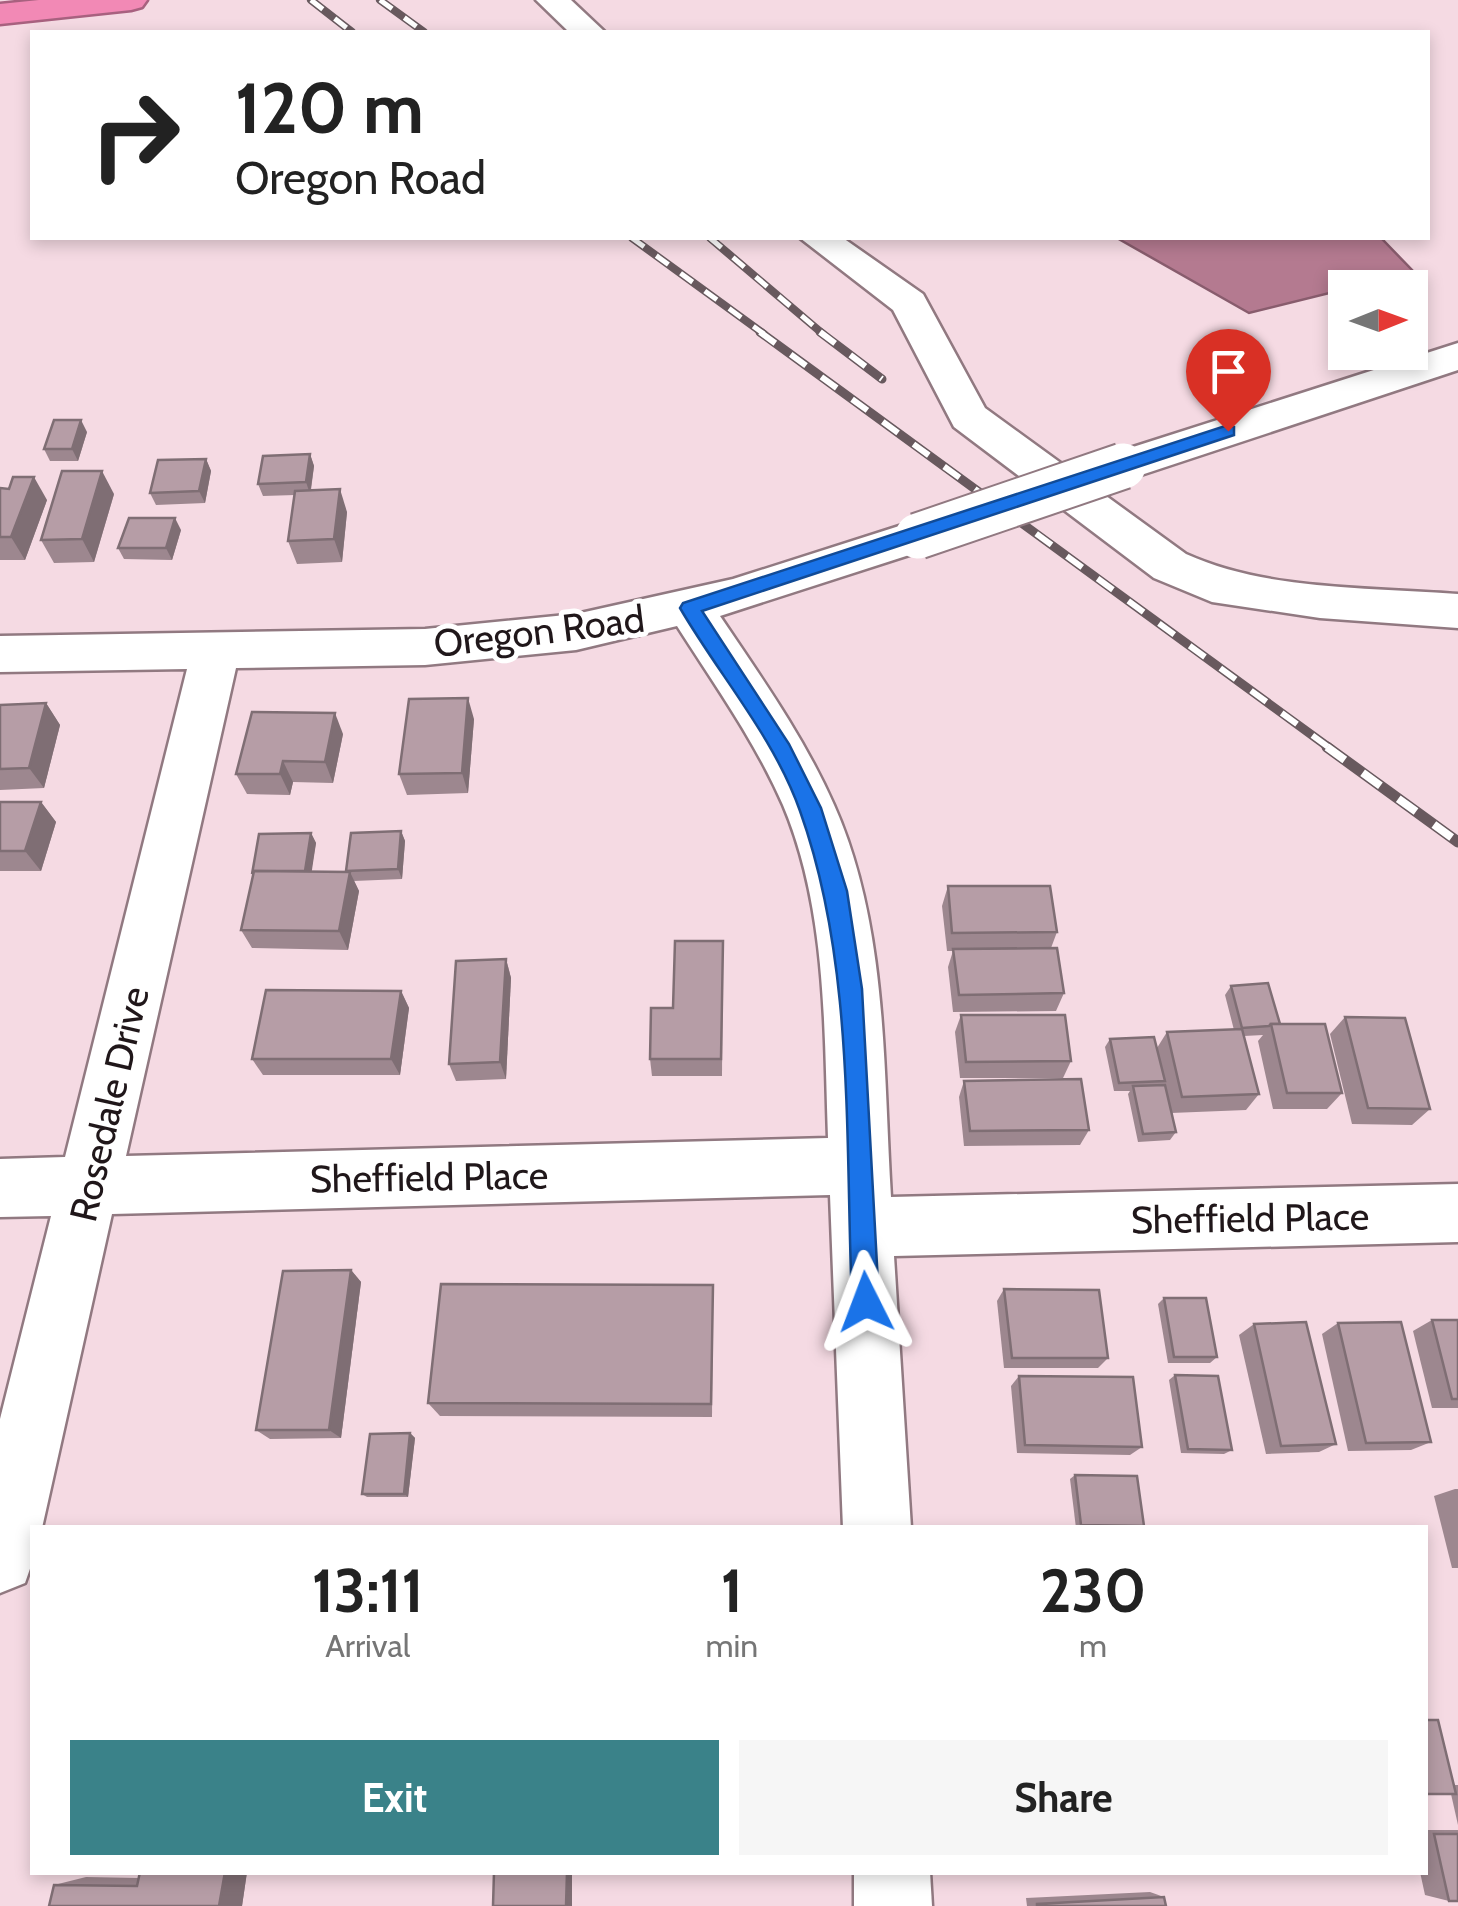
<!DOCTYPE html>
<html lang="en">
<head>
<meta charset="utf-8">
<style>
	body { margin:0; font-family:Cabin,sans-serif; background:#f6f6f6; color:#222; height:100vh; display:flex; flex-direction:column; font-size:38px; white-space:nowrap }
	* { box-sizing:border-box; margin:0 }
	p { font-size:32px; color:#767676 }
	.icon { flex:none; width:55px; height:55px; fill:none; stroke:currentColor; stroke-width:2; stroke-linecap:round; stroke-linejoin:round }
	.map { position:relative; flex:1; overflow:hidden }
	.sheet { position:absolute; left:30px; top:1525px; width:1398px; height:350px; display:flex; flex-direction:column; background:#fff; border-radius:0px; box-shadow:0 5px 15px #0003 }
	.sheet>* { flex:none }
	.banner { position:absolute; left:30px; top:30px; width:1400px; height:210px; border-radius:0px; box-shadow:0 5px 15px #0003; background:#fff; color:#222; overflow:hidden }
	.needle { width:65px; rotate:89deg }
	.tools { position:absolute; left:1328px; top:270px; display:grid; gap:20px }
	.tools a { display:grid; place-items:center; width:100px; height:100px; border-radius:0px; background:#fff; box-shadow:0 5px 15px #0003; font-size:50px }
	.pin { position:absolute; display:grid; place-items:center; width:85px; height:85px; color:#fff; margin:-102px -42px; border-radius:50% 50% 50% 0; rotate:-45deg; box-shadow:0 0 10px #0007 }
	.pin .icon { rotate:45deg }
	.me { position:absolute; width:110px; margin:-55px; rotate:357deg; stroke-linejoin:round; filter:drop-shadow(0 0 8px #0008) }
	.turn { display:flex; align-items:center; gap:35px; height:210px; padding:0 40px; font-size:45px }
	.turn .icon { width:130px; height:130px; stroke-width:2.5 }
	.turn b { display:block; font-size:70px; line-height:85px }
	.eta { display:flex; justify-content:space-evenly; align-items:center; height:170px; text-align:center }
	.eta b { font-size:60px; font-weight:800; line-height:70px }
	.primary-button { display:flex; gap:20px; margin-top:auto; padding:20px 40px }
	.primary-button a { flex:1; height:115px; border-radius:0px; background:#3a8289; color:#fff; font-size:40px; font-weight:800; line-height:115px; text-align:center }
	.primary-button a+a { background:#f6f6f6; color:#222 }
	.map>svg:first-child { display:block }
	.water { fill:#b47a90; stroke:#885c6d; stroke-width:2.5 }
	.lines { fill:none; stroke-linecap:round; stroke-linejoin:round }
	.minor-casing { stroke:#917981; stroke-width:5 }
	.highway-casing { stroke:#a8617f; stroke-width:5 }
	.minor { fill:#fff; fill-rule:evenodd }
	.highway { fill:#f289b5; fill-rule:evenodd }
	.rail-far2-casing { stroke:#68595e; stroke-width:8 }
	.rail-far1-casing { stroke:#68595e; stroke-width:9 }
	.rail-casing { stroke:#68595e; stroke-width:11 }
	.rail-far2 { stroke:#fff; stroke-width:5; stroke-dasharray:15; stroke-linecap:butt }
	.rail-far1 { stroke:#fff; stroke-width:6; stroke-dasharray:19; stroke-linecap:butt }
	.rail { stroke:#fff; stroke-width:8; stroke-dasharray:22; stroke-linecap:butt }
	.minor-bridge-casing { stroke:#917981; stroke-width:49; stroke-linecap:butt }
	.minor-bridge { stroke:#fff; stroke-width:45 }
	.wall { fill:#9d878f }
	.shaded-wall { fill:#7f6e74 }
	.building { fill:#b69da6; stroke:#7f6e74; stroke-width:2.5 }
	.route { fill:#1a73e8; stroke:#114b97; stroke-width:2.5 }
	.labels { text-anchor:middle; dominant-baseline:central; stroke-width:10; stroke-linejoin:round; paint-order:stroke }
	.street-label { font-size:38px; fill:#20171a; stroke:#fff }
</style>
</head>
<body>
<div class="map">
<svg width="1458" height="1906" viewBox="0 0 1458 1906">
	<rect width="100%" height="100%" fill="#f5dae3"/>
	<polygon class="water" points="1117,238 1374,238 1382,239 1414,272 1249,313"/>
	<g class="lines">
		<g class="minor-casing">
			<g id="minor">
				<polygon points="536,0 571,0 605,32 569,32"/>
				<path d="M800,238h43l80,56 62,114 201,146c82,37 183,33 272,40v34l-138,-10 -108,-16 -58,-24 -200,-151 -61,-117z"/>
				<polygon points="1458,343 1458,370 1123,481 1108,477 1101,466 1108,455"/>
				<path d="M918,520l16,5 7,11 -7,11 -214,69c41,61 84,121 114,189 54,121 49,263 57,392l567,-13v58l-564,14 17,272h-68l-13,-333 -718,19 -70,314h-10v35l-7,20 -25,10v-174l51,-203 -51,1v-58l65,-2 122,-488 -187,3v-36l425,-7 151,-15 157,-35zM677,626c37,58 78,115 106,179 44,104 41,223 45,333l-702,18 110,-488 189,-3 151,-15z"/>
				<polygon points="854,1872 930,1872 932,1906 854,1906"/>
			</g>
		</g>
		<g class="highway-casing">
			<polygon id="highway" points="39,0 147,0 142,7 131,10 0,24 0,4"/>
		</g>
		<use href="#minor" class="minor"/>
		<use href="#highway" class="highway"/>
		<g class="rail-far2-casing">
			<g id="rail-far2">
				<polyline points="311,0 352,32"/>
				<polyline points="380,0 424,32"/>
				<polyline points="632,238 764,334"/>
				<polyline points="710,238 823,334"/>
			</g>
		</g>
		<g class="rail-far1-casing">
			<g id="rail-far1">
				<polyline points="760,332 1331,749"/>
				<polyline points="820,332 882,379"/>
			</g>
		</g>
		<g class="rail-casing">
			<polyline id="rail" points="1327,747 1458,842"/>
		</g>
		<use href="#rail-far2" class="rail-far2"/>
		<use href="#rail-far1" class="rail-far1"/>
		<use href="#rail" class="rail"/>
		<g class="minor-bridge-casing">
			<polyline id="minor-bridge" points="918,536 1123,466"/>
		</g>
		<use href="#minor-bridge" class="minor-bridge"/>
	</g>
	<g class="wall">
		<polygon points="87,432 78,461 50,461 44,449"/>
		<polygon points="310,454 314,466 311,490 347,512 342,562 297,564 288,541 295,495 263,496 258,484"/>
		<polygon points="206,459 211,471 205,503 156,505 150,493"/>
		<polygon points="0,488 47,500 25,560 0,560"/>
		<polygon points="114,494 94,562 54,563 41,540"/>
		<polygon points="181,530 172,560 124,559 118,548"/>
		<polygon points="46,703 60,725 44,788 0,790 0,705"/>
		<polygon points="474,719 468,793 407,795 399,774"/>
		<polygon points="343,734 333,783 293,782 290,795 247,794 236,774"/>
		<polygon points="0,802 41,802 56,822 41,871 0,871"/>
		<polygon points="401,831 405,841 402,879 354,881 359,891 348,950 252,948 241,930 311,833 316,843 311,871 346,872"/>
		<polygon points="948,886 1057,932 1051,948 1064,993 1056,1011 953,1012 948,967 953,951 947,951 942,906"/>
		<polygon points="723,941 722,1076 652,1076 650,1059 673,1008"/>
		<polygon points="506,959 511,978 506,1079 456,1081 449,1064"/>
		<polygon points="1231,986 1280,1024 1342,1093 1327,1109 1273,1109 1258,1041 1263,1035 1244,1036 1259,1094 1246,1110 1171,1113 1176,1132 1170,1140 1138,1142 1128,1094 1130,1091 1114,1091 1105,1047 1110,1039 1157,1048 1167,1032 1234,1030 1225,995"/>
		<polygon points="401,991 409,1008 400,1075 263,1075 252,1059"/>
		<polygon points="961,1015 1071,1061 1063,1078 960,1078 955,1032"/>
		<polygon points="1345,1017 1430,1109 1412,1125 1352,1124 1330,1034"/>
		<polygon points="964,1081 1089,1130 1080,1145 964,1146 959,1097"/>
		<polygon points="351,1270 361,1282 341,1438 270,1439 256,1430"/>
		<polygon points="1004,1289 1108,1358 1098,1368 1004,1368 997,1301"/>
		<polygon points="1164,1298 1217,1357 1210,1363 1168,1363 1158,1304"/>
		<polygon points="713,1302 712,1417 440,1416 428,1403"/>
		<polygon points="1432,1320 1458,1320 1458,1408 1432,1408 1413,1331"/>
		<polygon points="1338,1323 1431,1442 1411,1450 1348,1451 1322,1334"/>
		<polygon points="1254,1324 1336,1444 1319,1452 1266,1454 1239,1335"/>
		<polygon points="1175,1375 1232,1450 1224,1454 1181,1453 1169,1380"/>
		<polygon points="1019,1376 1142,1447 1130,1455 1017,1453 1011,1386"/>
		<polygon points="410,1433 415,1438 408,1497 367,1497 362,1494"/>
		<polygon points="1075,1475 1144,1526 1141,1528 1076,1528 1070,1479"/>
		<polygon points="1455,1489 1458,1489 1458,1568 1452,1568 1434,1496"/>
		<polygon points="1453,1785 1458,1785 1458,1825 1451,1794"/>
		<polygon points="1425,1830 1458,1830 1458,1901 1449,1901 1425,1895 1420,1872 1425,1872"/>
		<polygon points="247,1872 242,1906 49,1906 54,1885 86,1877 139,1878"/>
		<polygon points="1150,1892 1164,1897 1166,1906 1027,1906 1026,1898"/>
	</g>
	<g class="shaded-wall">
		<polygon points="81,420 87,432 78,461 72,449"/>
		<polygon points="310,454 314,466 310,494 306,482"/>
		<polygon points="206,459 211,471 205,503 199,491"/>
		<polygon points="102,471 114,494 94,562 82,539"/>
		<polygon points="34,477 47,500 25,560 11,537"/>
		<polygon points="340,489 347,512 342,562 334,539"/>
		<polygon points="175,518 181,530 172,560 166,548"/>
		<polygon points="468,698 474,719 468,793 462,773"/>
		<polygon points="46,703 60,725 44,788 29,768"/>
		<polygon points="335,713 343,734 333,783 325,762"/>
		<polygon points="283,761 293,782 290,795 280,774"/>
		<polygon points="41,802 56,822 41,871 25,851"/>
		<polygon points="401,831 405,841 402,879 398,869"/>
		<polygon points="311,833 316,843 310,883 305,873"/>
		<polygon points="350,872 359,891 348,950 339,931"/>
		<polygon points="506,959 511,978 506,1079 500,1062"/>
		<polygon points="401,991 409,1008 400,1075 391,1059"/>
		<polygon points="351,1270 361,1282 341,1438 329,1430"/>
		<polygon points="410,1433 415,1438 408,1497 404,1494"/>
		<polygon points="225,1872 247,1872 242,1906 219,1906"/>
		<polygon points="567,1872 572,1872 572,1906 566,1906"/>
	</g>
	<g class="building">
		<polygon points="54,420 81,420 72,449 44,449"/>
		<polygon points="310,454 306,482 258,484 263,456"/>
		<polygon points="206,459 199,491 150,493 158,460"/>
		<polygon points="62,471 102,471 82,539 41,540"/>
		<polygon points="13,477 34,477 11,537 0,537 0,488 9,489"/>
		<polygon points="340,489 334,539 288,541 295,491"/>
		<polygon points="129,518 175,518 166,548 118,548"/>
		<polygon points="468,698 462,773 399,774 409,699"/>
		<polygon points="46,703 29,768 0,769 0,705"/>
		<polygon points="252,712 335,713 325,762 283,761 280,774 236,774"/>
		<polygon points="0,802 41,802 25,851 0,851"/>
		<polygon points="401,831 398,869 346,871 351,833"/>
		<polygon points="311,833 305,871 254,871 252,874 259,834"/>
		<polygon points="254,871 350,872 339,931 241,930"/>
		<polygon points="948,886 1050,886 1057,932 952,933"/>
		<polygon points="675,941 723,941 721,1059 650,1059 651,1008 673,1008"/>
		<polygon points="1057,948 1064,993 959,995 953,949"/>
		<polygon points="506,959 500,1062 449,1064 456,961"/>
		<polygon points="1268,983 1280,1024 1271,1024 1269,1026 1242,1028 1231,986"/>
		<polygon points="266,990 401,991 391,1059 252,1059"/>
		<polygon points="961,1015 1065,1015 1071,1061 966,1062"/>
		<polygon points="1345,1017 1405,1018 1430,1109 1368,1108"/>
		<polygon points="1271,1024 1325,1024 1342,1093 1287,1093"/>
		<polygon points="1242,1029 1259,1094 1182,1097 1167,1032"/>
		<polygon points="1154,1037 1165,1081 1119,1083 1110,1039"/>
		<polygon points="1081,1079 1089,1130 970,1131 964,1081"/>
		<polygon points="1165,1085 1176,1132 1143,1134 1133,1086"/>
		<polygon points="351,1270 329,1430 256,1430 283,1271"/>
		<polygon points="441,1284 713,1285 711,1404 428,1403"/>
		<polygon points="1004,1289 1099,1290 1108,1358 1012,1358"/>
		<polygon points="1164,1298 1206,1298 1217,1357 1174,1357"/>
		<polygon points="1432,1320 1458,1320 1458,1399 1452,1399"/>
		<polygon points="1306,1322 1336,1444 1281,1446 1254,1324"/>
		<polygon points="1401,1322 1431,1442 1366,1443 1338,1323"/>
		<polygon points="1175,1375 1218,1376 1232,1450 1188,1449"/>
		<polygon points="1019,1376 1133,1377 1142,1447 1025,1445"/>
		<polygon points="410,1433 404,1494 362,1494 370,1434"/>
		<polygon points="1075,1475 1137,1476 1144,1526 1081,1525"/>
		<polygon points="1425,1720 1438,1720 1456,1794 1425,1794"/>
		<polygon points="1434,1834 1458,1834 1458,1901 1449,1901"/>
		<polygon points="140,1872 225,1872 219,1906 49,1906 54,1885 137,1886"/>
		<polygon points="494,1872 567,1872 566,1906 493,1906"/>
		<polygon points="1164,1897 1166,1906 1037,1906 1037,1904"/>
	</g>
	<path class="route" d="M1228,425l6,2v8l-532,176 87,133 32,64 26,83 15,98 17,313 -4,9 -9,4 -10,-4 -4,-9c-7,-161 3,-338 -52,-491 -26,-74 -81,-136 -120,-203l3,-5z"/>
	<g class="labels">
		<g class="street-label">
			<text transform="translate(539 631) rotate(-7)">Oregon Road</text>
			<text transform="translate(109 1104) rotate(-77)">Rosedale Drive</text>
			<text transform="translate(429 1177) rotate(-1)">Sheffield Place</text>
			<text transform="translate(1250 1218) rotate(-1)">Sheffield Place</text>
		</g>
	</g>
</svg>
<div class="tools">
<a><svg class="needle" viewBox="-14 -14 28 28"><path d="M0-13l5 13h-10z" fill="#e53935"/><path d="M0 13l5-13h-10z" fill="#767676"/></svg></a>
</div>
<div class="pin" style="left:1228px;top:431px;background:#d93025"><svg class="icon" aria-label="arrive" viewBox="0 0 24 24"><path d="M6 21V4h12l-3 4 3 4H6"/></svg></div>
<svg class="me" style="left:866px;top:1302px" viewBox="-20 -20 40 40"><path d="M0-17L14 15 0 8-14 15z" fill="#1a73e8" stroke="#fff" stroke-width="4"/></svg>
<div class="banner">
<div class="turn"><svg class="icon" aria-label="right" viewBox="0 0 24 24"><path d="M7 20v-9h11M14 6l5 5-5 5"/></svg><div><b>120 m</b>Oregon Road</div></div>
</div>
<section class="sheet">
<div class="eta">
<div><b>13:11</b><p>Arrival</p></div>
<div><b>1</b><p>min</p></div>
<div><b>230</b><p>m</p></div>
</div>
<div class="primary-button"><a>Exit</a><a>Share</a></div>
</section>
</div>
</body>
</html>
